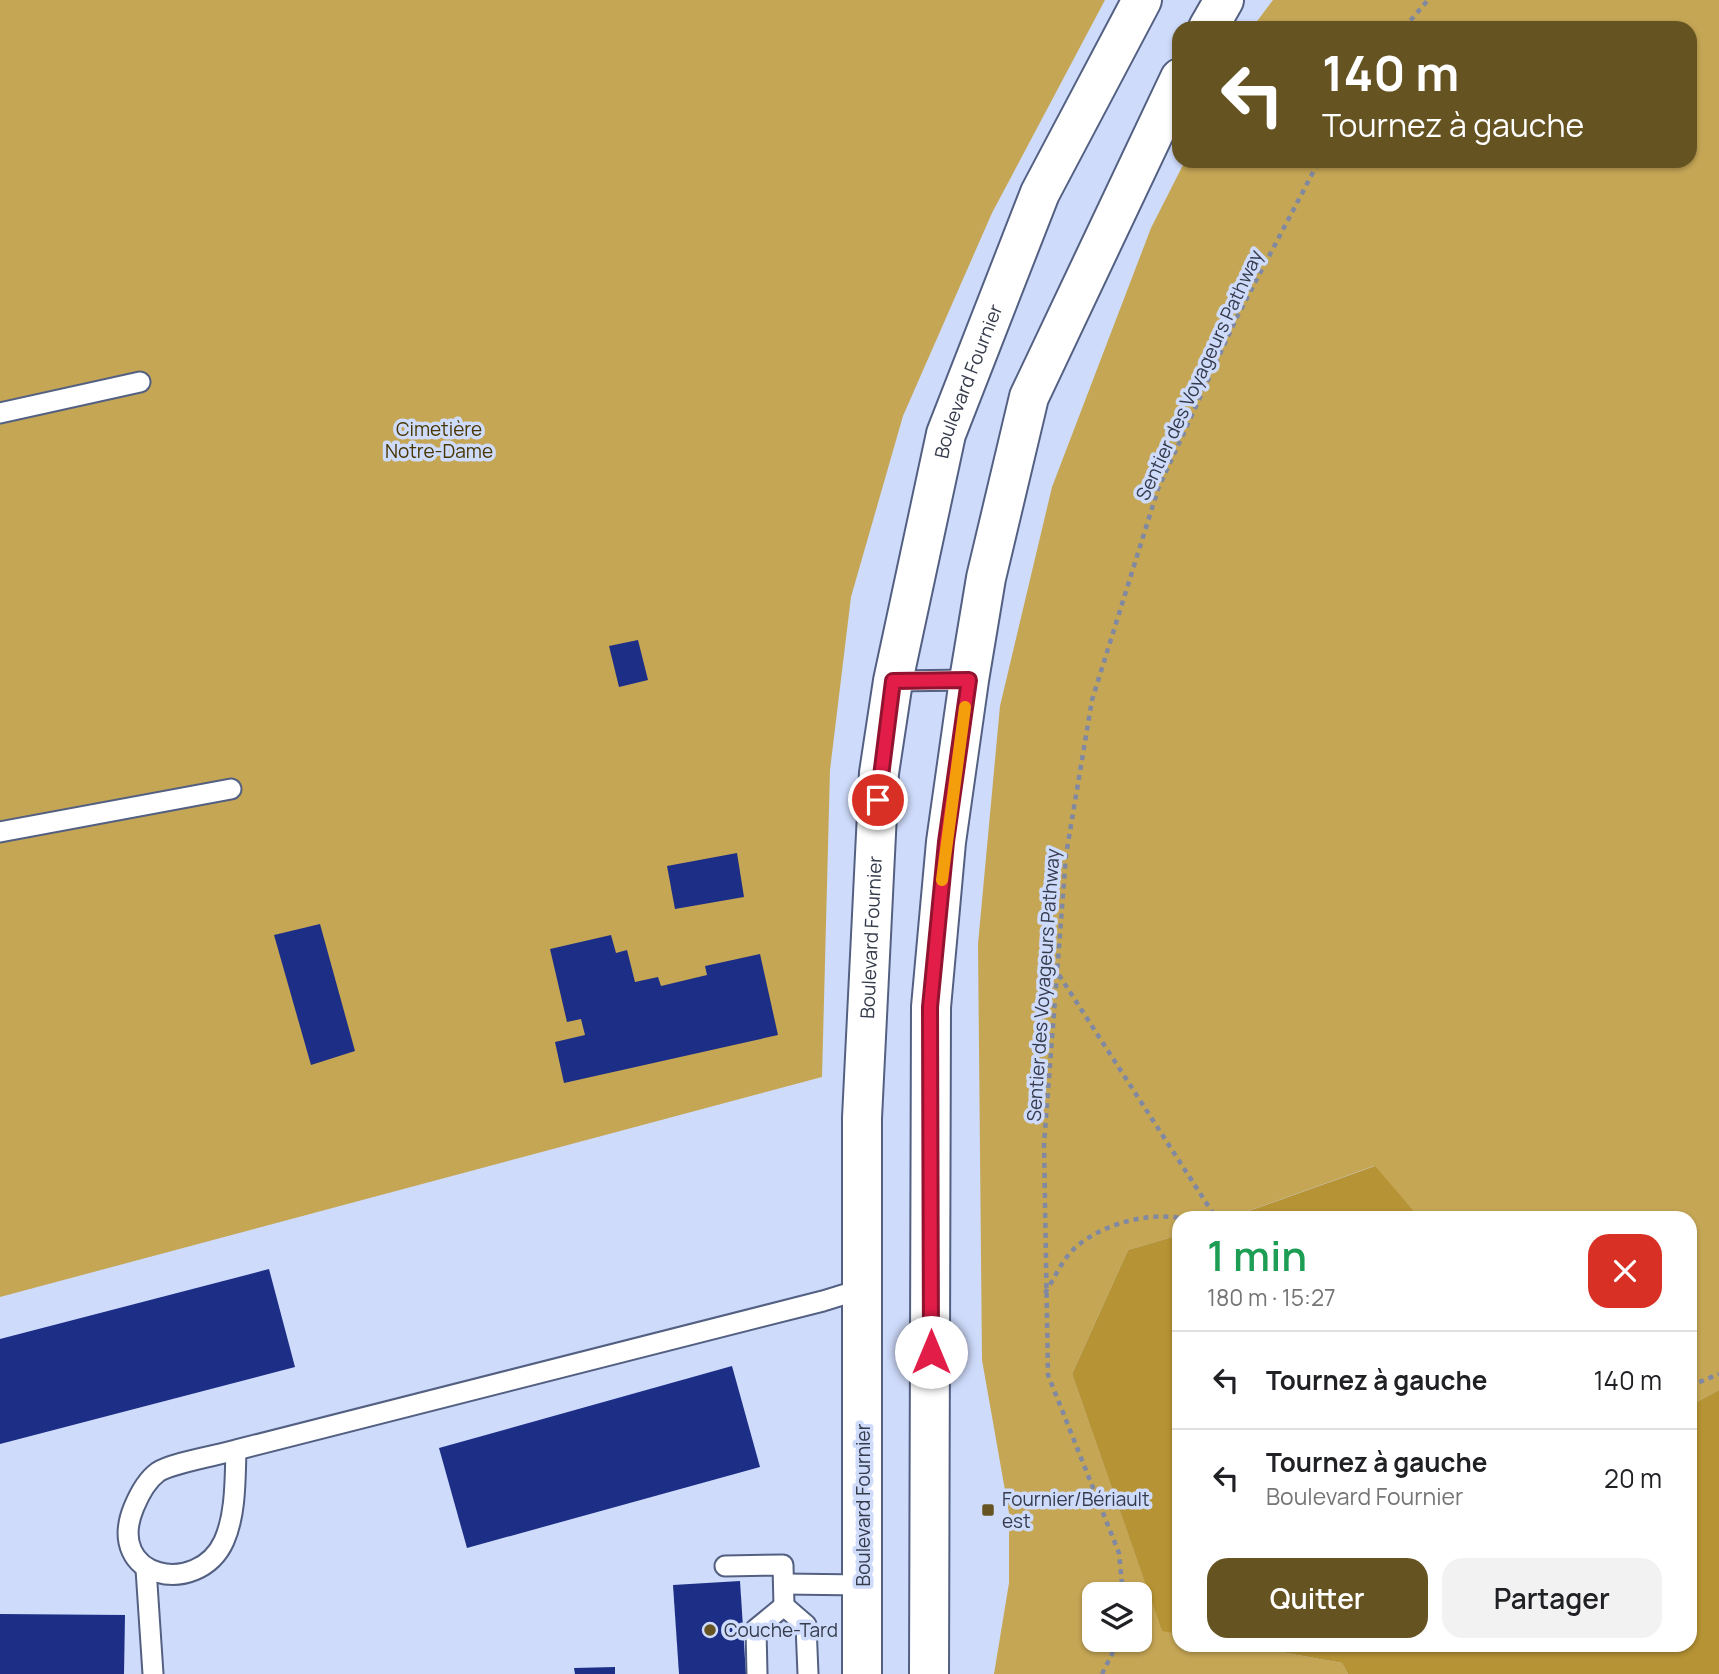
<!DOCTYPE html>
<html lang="fr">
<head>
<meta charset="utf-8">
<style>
	body { margin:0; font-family:Manrope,sans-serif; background:#f2f2f2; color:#202124; height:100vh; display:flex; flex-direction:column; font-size:26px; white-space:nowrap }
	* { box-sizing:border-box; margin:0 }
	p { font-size:23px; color:#757577 }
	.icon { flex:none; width:38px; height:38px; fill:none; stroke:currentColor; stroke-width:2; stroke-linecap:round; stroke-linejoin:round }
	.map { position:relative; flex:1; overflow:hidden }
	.side { position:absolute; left:1172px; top:1211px; width:525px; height:441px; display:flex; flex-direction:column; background:#fff; border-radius:21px; box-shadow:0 2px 5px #0004 }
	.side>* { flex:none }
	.guide { position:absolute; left:1172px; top:21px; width:525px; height:147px; border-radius:21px; box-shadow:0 2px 5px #0004; background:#665322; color:#fff; overflow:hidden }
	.controls { position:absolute; left:1082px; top:1582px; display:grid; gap:14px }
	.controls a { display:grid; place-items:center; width:70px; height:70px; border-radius:14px; background:#fff; box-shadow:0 2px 5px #0004; font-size:35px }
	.pin { position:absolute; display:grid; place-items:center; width:60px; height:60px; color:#fff; margin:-30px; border:4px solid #fff; border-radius:50%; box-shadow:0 2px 7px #0007 }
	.me { position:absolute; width:77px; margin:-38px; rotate:0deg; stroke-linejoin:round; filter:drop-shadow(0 0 5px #0008) }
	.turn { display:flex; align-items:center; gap:24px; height:147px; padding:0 35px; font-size:32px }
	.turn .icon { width:91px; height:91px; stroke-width:2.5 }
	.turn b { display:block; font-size:49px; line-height:60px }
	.round { display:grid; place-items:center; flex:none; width:74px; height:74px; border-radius:21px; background:#f2f2f2 }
	.headline { display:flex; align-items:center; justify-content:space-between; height:119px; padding:0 35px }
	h1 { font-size:42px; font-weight:600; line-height:52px; color:#1e9e55 }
	.button { display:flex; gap:14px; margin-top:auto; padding:14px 35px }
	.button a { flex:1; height:80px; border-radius:21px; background:#665322; color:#fff; font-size:28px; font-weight:600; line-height:80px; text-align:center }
	.button a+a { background:#f2f2f2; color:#202124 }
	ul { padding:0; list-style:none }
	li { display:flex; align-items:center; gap:21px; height:98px; padding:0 35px; border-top:2px solid #e0e0e0 }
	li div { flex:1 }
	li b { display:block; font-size:26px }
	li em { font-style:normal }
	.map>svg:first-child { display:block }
	.green { fill:#c5a655; fill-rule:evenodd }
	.forest { fill:#b69334 }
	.building { fill:#1c2e86 }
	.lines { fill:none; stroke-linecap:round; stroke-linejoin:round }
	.service-casing { stroke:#536082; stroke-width:23 }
	.secondary-casing { stroke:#536082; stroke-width:42 }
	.path { stroke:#8089a1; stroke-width:4.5; stroke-dasharray:5 5; stroke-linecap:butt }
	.service { stroke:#fff; stroke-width:19 }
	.secondary { stroke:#fff; stroke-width:38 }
	.route-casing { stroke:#92132f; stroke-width:18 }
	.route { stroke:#e11d48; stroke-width:12 }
	.slow { stroke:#f59e0b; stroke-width:12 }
	.poi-dot { fill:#665322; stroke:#cfdbfb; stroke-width:2.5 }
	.labels { text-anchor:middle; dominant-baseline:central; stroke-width:7; stroke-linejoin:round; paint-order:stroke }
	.street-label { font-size:19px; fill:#353b4b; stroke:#cfdbfb }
	.park-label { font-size:19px; fill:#483600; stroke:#cfdbfb }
	.poi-label { font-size:19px; fill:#353b4b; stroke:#cfdbfb; text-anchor:start }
</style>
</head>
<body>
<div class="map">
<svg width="1719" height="1674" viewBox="0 0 1719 1674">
	<rect width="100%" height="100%" fill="#cfdbfb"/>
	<g class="green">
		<polygon points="0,0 1105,0 992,213 903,416 851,597 830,770 822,1077 0,1297"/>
		<path d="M1273,0h446v1390l-28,15 -1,-187h-270l-46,-52 -145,52h-49l-1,17 -51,15 -56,124 90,256 17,4 1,11h62l100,18 6,11h-354l15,-91v-70l-27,-153 -4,-416 22,-238 52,-219 99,-259 34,-67h505v-133h-438zM1094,1594h45v46h-45z"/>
	</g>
	<g class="forest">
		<polygon points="1375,1166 1420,1218 1229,1218"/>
		<polygon points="1179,1235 1180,1235 1179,1634 1162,1631 1072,1374 1128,1250"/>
		<polygon points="1719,1390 1719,1674 1348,1674 1342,1663 1242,1645 1690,1645 1691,1405"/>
	</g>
	<g class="building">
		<polygon points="638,640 648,680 619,687 609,646"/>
		<polygon points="737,853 744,897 675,909 667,866"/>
		<polygon points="320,924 355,1051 311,1065 274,935"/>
		<polygon points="611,935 616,953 627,950 635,982 658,977 661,986 707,975 705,966 760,954 778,1035 564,1083 555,1042 585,1035 581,1019 567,1022 550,949"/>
		<polygon points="269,1269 295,1367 0,1444 0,1339"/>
		<polygon points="732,1366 760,1467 467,1548 439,1448"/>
		<polygon points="740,1581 746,1674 679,1674 673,1585"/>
		<polygon points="0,1614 125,1615 124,1674 0,1674"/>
		<polygon points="615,1667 615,1674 575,1674 574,1668"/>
	</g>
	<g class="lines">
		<g class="service-casing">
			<g id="service">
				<polyline points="0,413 140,382"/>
				<polyline points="893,681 969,680"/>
				<polyline points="0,832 231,789"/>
				<path d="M236,1450c-1,29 0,64 -12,91 -26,57 -120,38 -90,-34 5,-12 13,-27 24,-35 13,-9 61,-17 78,-22l587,-149 39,-12"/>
				<polyline points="725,1566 783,1565 784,1606"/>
				<polyline points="146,1569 153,1674"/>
				<polyline points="784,1584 863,1585"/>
				<polyline points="757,1674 756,1629 784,1606 806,1625 808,1674"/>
			</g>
		</g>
		<g class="secondary-casing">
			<g id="secondary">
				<polyline points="1208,28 1224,0"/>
				<path id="s1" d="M862,1674v-556l17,-345 14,-92 53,-247 94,-241 102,-193"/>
				<polyline points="929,1674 931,1007 946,842 969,680 986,578 1029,397 1180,78"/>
			</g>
		</g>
		<g class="path">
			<polyline points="1404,28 1428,0"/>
			<polyline points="1059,975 1216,1218"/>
			<path d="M1045,1293c9,-14 18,-35 31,-46 25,-22 70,-35 104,-29"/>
			<polyline points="1690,1386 1719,1374"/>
			<polyline points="1123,1594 1119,1553 1048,1375 1044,1144 1066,855 1092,700 1158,489 1237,317 1319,161"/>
			<polyline points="1102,1674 1119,1640"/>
		</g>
		<use href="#service" class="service"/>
		<use href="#secondary" class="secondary"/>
	</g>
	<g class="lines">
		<g class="route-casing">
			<polyline id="route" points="878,800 893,681 969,680 946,842 930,1007 931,1352"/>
		</g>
		<use href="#route" class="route"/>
		<polyline class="slow" points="942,880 965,707"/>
	</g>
	<g class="poi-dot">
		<rect x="981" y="1503" width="14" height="14" rx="3.5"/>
		<circle cx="710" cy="1630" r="7"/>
	</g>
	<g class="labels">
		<g class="street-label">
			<text transform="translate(1199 375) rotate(-65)">Sentier des Voyageurs Pathway</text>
			<text stroke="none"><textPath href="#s1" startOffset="1304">Boulevard Fournier</textPath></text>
			<text stroke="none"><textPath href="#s1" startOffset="737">Boulevard Fournier</textPath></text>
			<text transform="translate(1043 985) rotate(-86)">Sentier des Voyageurs Pathway</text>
			<text transform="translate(863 1505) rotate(-90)">Boulevard Fournier</text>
		</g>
		<g class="park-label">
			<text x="439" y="429">Cimetière<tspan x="439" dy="22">Notre-Dame</tspan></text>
		</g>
		<g class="poi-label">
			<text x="1002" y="1499">Fournier/Bériault<tspan x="1002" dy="22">est</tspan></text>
			<text x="724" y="1630">Couche-Tard</text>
		</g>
	</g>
</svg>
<div class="controls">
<a><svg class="icon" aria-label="layers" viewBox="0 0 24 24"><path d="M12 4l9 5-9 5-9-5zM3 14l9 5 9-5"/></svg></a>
</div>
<div class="pin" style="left:878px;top:800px;background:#d93025"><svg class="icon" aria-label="arrive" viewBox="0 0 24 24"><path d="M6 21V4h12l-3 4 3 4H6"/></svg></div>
<svg class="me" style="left:931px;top:1352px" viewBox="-20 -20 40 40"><circle r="19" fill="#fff"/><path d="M0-13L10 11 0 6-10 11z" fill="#e11d48"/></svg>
<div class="guide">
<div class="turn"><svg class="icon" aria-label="left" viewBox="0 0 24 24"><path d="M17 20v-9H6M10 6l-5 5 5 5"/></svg><div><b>140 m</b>Tournez à gauche</div></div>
</div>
<section class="side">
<div class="headline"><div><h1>1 min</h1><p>180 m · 15:27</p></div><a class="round" style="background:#d93025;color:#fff"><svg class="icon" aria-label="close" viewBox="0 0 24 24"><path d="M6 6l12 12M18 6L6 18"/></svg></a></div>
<ul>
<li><svg class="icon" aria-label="left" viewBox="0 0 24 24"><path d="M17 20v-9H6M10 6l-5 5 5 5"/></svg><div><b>Tournez à gauche</b></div><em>140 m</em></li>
<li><svg class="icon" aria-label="left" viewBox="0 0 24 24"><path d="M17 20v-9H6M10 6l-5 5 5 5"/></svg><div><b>Tournez à gauche</b><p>Boulevard Fournier</p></div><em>20 m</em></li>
</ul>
<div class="button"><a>Quitter</a><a>Partager</a></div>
</section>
</div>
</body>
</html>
